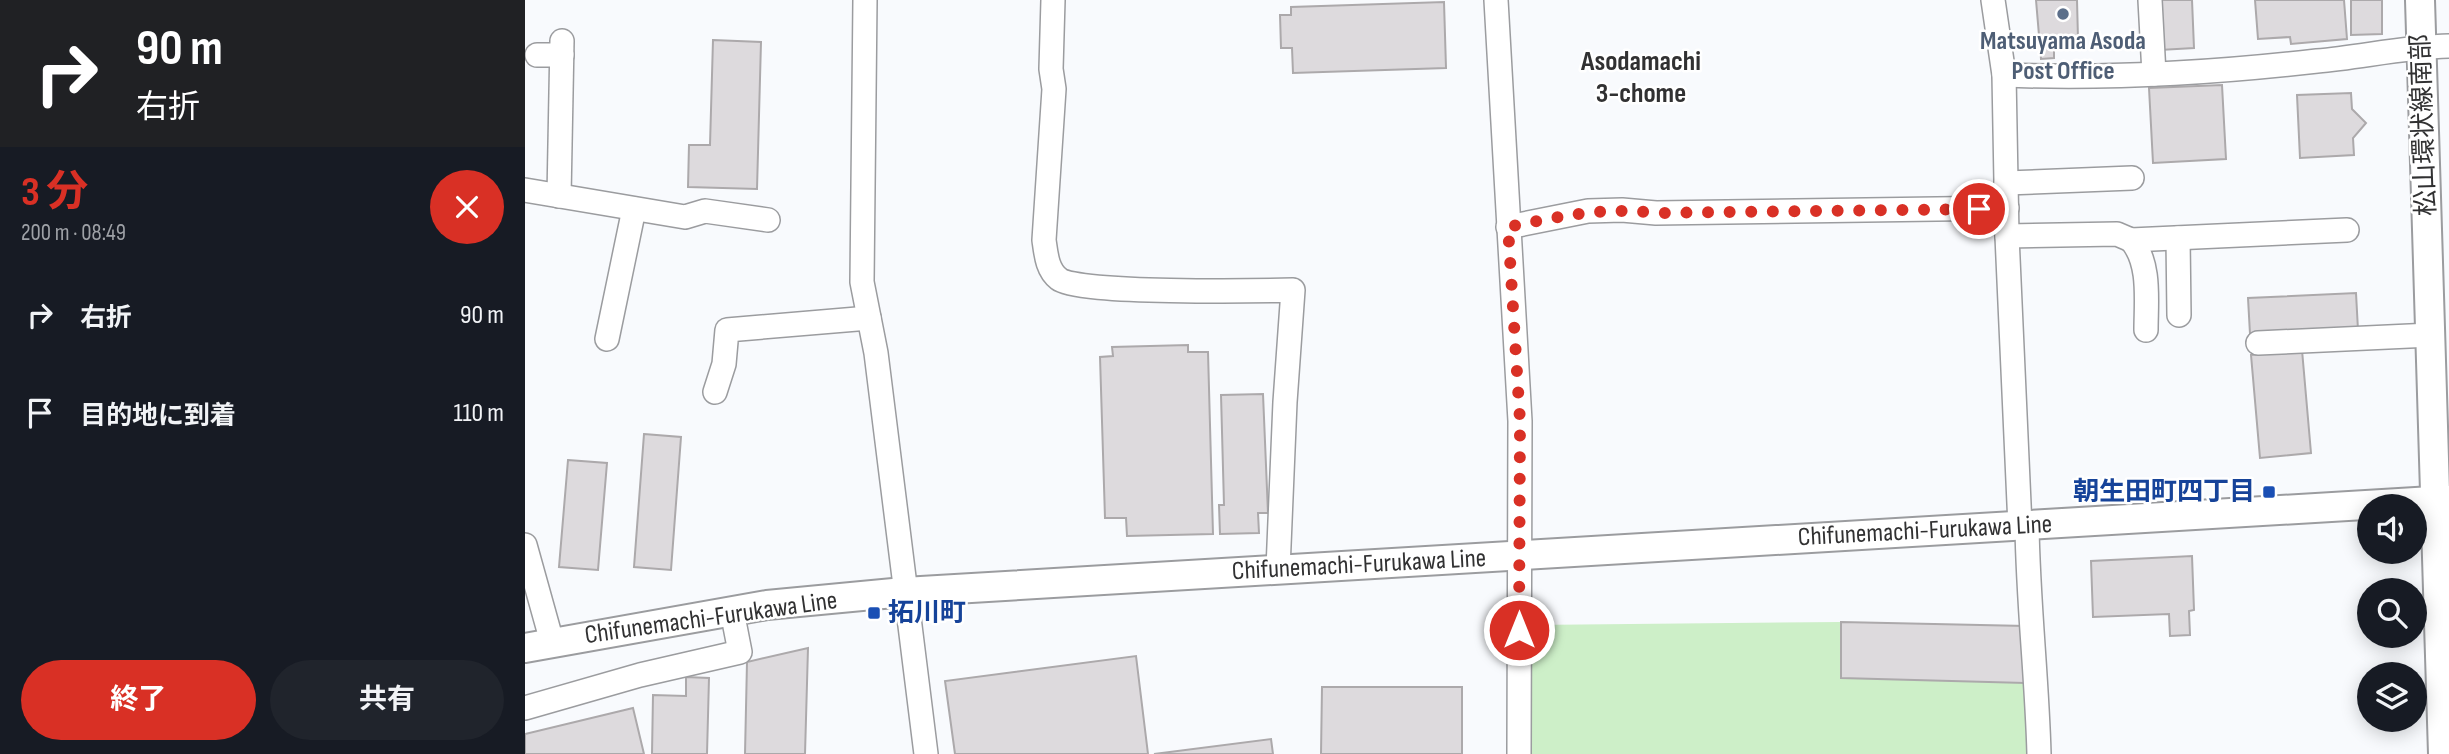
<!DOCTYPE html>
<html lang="ja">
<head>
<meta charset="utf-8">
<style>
	body { margin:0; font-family:"Sofia Sans Condensed","Noto Sans JP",sans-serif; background:#20242c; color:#f1f3f6; height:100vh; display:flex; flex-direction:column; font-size:26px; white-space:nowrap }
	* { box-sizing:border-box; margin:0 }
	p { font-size:23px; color:#9ea1a6 }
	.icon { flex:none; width:38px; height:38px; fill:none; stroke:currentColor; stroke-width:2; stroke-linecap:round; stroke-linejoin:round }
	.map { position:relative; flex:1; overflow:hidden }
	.details { display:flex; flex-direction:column; background:#171b24; width:525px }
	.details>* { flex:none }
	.guide { background:#202124; color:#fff; overflow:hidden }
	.buttons { position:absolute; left:1832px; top:494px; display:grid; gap:14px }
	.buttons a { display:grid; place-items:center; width:70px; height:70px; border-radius:50%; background:#171b24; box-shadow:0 4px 18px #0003; font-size:35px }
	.pin { position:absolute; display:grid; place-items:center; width:60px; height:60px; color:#fff; margin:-30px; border:4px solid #fff; border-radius:50%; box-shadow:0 2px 7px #0007 }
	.me { position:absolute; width:77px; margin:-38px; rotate:0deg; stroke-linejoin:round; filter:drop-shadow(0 0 5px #0008) }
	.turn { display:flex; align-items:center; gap:24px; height:147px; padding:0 21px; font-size:32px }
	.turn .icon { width:91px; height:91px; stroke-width:2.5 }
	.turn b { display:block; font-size:49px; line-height:60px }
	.round { display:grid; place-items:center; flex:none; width:74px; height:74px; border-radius:37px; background:#20242c }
	.summary { display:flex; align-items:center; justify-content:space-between; height:119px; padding:0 21px }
	h1 { font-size:42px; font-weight:700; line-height:52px; color:#d93025 }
	.primary-button { display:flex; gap:14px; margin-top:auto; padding:14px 21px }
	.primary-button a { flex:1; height:80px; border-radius:42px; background:#d93025; color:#fff; font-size:28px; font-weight:700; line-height:80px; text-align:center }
	.primary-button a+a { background:#20242c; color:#f1f3f6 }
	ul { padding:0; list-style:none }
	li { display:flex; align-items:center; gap:21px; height:98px; padding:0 21px }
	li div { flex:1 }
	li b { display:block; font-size:26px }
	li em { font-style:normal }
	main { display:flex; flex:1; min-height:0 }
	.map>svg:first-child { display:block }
	.green { fill:#cdefc8 }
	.building { fill:#dddadd; stroke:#aca9ab; stroke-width:2 }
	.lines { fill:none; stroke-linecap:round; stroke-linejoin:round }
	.minor-casing { stroke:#9b9c9f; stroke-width:26 }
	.tertiary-casing { stroke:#9b9c9f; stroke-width:32 }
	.minor { stroke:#fff; stroke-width:23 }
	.tertiary { stroke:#fff; stroke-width:28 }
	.route { stroke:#d93025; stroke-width:12; stroke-dasharray:0 21.6 }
	.service-dot { fill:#5c6f8a; stroke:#fff; stroke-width:2.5 }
	.transit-dot { fill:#1a4fb4; stroke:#fff; stroke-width:2.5 }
	.labels { text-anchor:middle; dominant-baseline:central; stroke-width:5; stroke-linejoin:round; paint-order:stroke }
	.service-label { font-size:26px; font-weight:bold; fill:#4e5e75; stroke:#fff }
	.street-label { font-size:26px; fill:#313132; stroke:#fff }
	.transit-label { font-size:26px; font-weight:bold; fill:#164399; stroke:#fff; text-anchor:end }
	.neighbourhood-label { font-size:28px; font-weight:bold; fill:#313132; stroke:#fff }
</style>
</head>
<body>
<main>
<section class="details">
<div class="guide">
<div class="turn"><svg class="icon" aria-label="right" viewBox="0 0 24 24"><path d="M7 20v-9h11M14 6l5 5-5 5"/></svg><div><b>90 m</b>右折</div></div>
</div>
<div class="summary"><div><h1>3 分</h1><p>200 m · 08:49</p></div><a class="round" style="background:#d93025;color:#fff"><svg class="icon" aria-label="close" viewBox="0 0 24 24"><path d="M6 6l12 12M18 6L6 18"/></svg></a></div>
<ul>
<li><svg class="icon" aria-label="right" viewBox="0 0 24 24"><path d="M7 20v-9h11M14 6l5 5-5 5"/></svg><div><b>右折</b></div><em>90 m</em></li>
<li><svg class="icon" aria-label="arrive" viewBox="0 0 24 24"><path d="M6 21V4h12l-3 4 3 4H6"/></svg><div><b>目的地に到着</b></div><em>110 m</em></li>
</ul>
<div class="primary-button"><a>終了</a><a>共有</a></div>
</section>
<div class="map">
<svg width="1924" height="754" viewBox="0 0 1924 754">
	<rect width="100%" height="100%" fill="#f8fafd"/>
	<polygon class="green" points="1316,622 1316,678 1500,683 1504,754 1007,754 1006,625"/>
	<g class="building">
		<polygon points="1511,0 1552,0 1553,39 1529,40 1529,58 1516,59"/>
		<polygon points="1633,0 1667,0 1669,48 1635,50"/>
		<polygon points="1730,0 1819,0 1822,39 1766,44 1765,37 1733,39"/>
		<polygon points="1826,0 1857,0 1857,34 1826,35"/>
		<polygon points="919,2 921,68 768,73 767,48 756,48 755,15 766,15 766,7"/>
		<polygon points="188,40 236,42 232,189 163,187 164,145 185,145"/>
		<polygon points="1697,85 1701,159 1628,163 1624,88"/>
		<polygon points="1826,93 1827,109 1841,123 1828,138 1829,155 1775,158 1772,95"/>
		<polygon points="1831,293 1833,330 1725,334 1723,298"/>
		<polygon points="663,345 663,352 683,352 688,534 602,536 601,518 580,518 575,357 588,356 587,347"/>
		<polygon points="1777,350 1786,453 1735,458 1726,355"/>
		<polygon points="738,394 743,513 733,513 734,533 695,534 694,505 699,505 696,395"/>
		<polygon points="119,434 156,437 146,570 109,567"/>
		<polygon points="43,460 82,463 73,570 34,567"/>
		<polygon points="1667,556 1669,610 1664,611 1665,635 1645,636 1644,614 1568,617 1566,561"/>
		<polygon points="1316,622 1501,626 1500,683 1316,678"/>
		<polygon points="283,648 280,754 220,754 222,662"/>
		<polygon points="611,656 623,754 430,754 420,681"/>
		<polygon points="161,677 184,678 182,754 127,754 128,695 161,696"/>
		<polygon points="797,687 937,687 937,754 796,754"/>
		<polygon points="108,708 119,754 0,754 0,734"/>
		<polygon points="746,739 748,754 629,754"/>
	</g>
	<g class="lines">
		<g class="minor-casing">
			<g id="minor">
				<polyline points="340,0 337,282 351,353 401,754"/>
				<path d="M528,0l-2,69 3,20 -10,151c2,14 3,30 15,39 18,15 200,12 234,11l-8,112 -7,167"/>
				<polyline points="971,0 995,421 994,754"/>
				<polyline points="1468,0 1479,75 1482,236 1495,526"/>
				<polyline points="1625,0 1629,74"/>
				<polyline points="12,55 37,55"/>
				<path d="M1479,75c104,4 209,-2 313,-14 44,-4 88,-14 132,-15"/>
				<polyline points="1481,183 1607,178"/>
				<polyline points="0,190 160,217 180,211 243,220"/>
				<polyline points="34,196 37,41"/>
				<polyline points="983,227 1063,211 1097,210 1131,213 1482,208"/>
				<polyline points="1482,236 1592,234 1606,240 1822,230"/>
				<polyline points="1653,238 1654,315"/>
				<path d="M1606,240c20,23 15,61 15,90"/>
				<polyline points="82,339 109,209"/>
				<polyline points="1733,343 1906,335"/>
				<polyline points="190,392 199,364 202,330 344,318"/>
				<path d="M1502,526c1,76 10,152 12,228"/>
				<polyline points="0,545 27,642"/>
				<polyline points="0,708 115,675 215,652 207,611"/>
			</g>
		</g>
		<g class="tertiary-casing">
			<g id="tertiary">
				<polyline points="1895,0 1918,754"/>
				<polyline points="0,648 242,605 379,592 1924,500"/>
			</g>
		</g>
		<use href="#minor" class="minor"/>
		<use href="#tertiary" class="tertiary"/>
	</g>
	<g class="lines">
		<path class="route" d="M994,630l1,-209 -12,-194c54,-11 92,-20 148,-14l323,-4"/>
	</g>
	<circle class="service-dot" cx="1538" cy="14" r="7"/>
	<g class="transit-dot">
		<rect x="1737" y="485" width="14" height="14" rx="3.5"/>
		<rect x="342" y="606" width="14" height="14" rx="3.5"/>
	</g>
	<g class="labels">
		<g class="service-label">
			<text x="1538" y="41">Matsuyama Asoda<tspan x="1538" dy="30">Post Office</tspan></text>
		</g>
		<g class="street-label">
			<text transform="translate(1899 125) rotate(-92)">松山環状線南部</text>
			<text transform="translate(1400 531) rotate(-3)">Chifunemachi-Furukawa Line</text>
			<text transform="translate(834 565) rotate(-3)">Chifunemachi-Furukawa Line</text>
			<text transform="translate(186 618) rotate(-8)">Chifunemachi-Furukawa Line</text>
		</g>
		<g class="transit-label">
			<text x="1730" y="492">朝生田町四丁目</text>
			<text x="363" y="613" text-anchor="start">拓川町</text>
		</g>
		<g class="neighbourhood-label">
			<text x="1116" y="61">Asodamachi<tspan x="1116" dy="32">3-chome</tspan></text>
		</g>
	</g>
</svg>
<div class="buttons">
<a><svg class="icon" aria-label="sound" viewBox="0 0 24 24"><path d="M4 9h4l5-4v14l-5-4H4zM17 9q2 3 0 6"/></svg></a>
<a><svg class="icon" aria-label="search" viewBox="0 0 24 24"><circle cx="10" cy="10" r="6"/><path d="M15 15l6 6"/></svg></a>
<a><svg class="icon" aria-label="layers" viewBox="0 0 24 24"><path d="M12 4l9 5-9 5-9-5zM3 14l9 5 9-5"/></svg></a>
</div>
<div class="pin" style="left:1454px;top:209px;background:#d93025"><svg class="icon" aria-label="arrive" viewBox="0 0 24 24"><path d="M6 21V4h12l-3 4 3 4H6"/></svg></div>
<svg class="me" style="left:994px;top:630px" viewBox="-20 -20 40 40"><circle r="17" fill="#d93025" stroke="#fff" stroke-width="3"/><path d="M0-11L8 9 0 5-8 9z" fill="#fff"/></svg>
</div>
</main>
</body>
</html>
